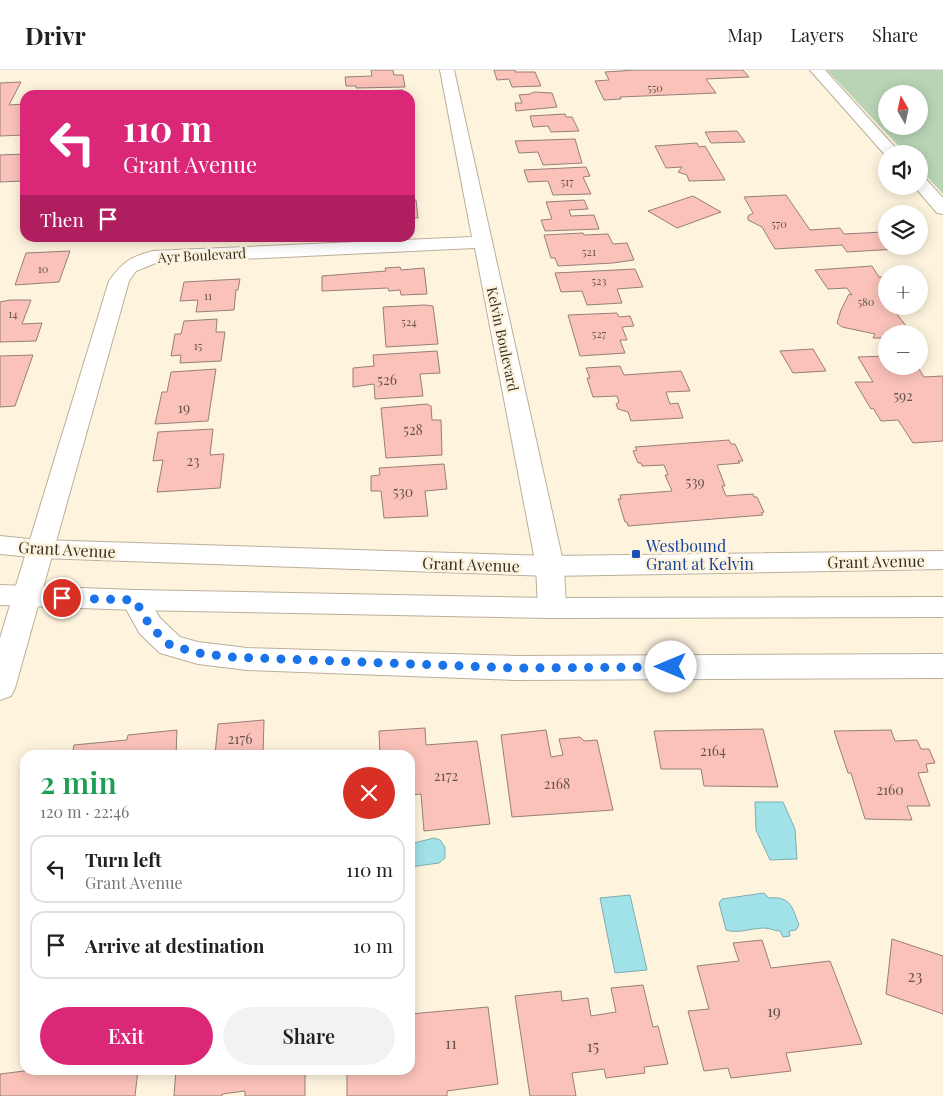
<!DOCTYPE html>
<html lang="en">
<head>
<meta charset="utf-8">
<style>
	body { margin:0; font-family:"Playfair Display",serif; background:#f2f2f2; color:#202124; height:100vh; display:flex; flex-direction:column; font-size:19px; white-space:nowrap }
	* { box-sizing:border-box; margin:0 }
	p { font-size:16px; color:#757577 }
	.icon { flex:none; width:28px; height:28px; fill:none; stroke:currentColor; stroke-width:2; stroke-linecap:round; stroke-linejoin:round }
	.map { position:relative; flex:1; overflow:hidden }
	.panel { position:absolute; left:20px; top:680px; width:395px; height:325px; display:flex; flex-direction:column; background:#fff; border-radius:15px; box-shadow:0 2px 12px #0003 }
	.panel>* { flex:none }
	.guide { position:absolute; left:20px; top:20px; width:395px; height:152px; border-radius:15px; box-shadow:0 2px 12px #0003; background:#db2777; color:#fff; overflow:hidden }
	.needle { width:32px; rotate:351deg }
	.controls { position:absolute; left:878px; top:15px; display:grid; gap:10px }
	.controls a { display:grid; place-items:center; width:50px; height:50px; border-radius:50%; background:#fff; box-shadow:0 2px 12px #0003; font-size:25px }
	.pin { position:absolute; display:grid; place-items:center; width:42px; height:42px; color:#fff; margin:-21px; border:2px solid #fff; border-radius:50%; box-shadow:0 1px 5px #0007 }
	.me { position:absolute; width:55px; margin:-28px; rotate:270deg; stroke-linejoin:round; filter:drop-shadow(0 0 4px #0008) }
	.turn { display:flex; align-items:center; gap:18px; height:105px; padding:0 20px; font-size:22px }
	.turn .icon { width:65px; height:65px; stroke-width:2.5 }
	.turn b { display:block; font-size:35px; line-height:42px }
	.then { display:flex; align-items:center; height:48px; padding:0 20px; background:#0003; gap:10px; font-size:19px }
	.round { display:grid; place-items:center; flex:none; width:52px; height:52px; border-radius:26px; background:#f2f2f2 }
	.head { display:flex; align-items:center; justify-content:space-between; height:85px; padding:0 20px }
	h1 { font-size:30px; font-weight:600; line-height:38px; color:#1e9e55 }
	.button { display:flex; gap:10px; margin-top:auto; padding:10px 20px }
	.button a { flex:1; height:58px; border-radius:30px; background:#db2777; color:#fff; font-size:20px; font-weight:600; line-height:58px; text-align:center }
	.button a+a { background:#f2f2f2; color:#202124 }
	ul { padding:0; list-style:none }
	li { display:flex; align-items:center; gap:15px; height:68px; margin:0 10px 8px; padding:0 10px; border:2px solid #e0e0e0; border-radius:15px }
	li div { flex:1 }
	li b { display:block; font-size:19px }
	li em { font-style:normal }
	header { display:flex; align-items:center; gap:30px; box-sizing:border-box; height:70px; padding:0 25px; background:#fff; border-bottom:1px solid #e0e0e0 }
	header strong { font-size:24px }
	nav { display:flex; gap:28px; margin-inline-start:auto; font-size:18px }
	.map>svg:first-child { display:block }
	.green { fill:#b8d4b5; fill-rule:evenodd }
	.water { fill:#a0e2e8; stroke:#80adae }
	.building { fill:#fac2b9; stroke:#977f7a }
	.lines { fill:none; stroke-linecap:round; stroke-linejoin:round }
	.street-casing { stroke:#baaf9b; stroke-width:2 }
	.secondary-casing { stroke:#baaf9b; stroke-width:2 }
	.street { fill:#fff; fill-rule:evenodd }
	.secondary { fill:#fff; fill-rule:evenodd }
	.route { stroke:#1a73e8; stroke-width:9; stroke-dasharray:0 16.2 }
	.transit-dot { fill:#1a4fb4; stroke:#fef4de; stroke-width:2 }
	.labels { text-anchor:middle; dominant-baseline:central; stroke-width:5; stroke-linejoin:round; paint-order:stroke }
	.far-number-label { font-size:11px; fill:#66544c }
	.far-street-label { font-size:14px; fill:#343027; stroke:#fef4de }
	.number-label { font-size:14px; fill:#66544c }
	.transit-label { font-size:16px; fill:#164399; stroke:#fef4de; text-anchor:start }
	.street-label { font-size:16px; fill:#343027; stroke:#fef4de }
	.near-number-label { font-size:16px; fill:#66544c }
</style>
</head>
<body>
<header>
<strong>Drivr</strong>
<nav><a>Map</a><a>Layers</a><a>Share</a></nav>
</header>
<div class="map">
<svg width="943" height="1026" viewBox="0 0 943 1026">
	<rect width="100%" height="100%" fill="#fef4de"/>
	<path class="green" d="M827,0h116v124l-24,-26v-14h-13zM886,24h33v32h-33z"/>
	<g class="water">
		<polygon points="755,732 783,732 795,759 797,789 770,790 756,760"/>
		<polygon points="434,768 440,770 445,777 445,788 439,793 410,797 410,772 414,773"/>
		<path d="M764,823l5,5c22,-2 23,9 30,27l-3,5 -7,1 1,5 -7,1 -3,-6c-6,0 -10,-3 -16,-3 -12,0 -26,6 -38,2l-7,-27 3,-4z"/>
		<polygon points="630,825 647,900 615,903 600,828"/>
	</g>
	<g class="building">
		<polygon points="371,0 393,0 394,5 403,5 405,17 356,18 356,16 346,16 345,7 372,6"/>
		<polygon points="494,0 515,0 515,2 535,2 541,16 512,17 509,9 497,10"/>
		<polygon points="636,0 743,0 749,7 706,9 716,23 620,27 621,29 604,30 595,11 609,10 605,2"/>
		<polygon points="21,12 9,35 25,34 25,65 0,66 0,13"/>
		<polygon points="403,20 404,25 376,25 375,21"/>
		<polygon points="534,22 552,23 557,37 516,41 515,33 522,33 519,25 530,24"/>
		<polygon points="565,44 566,47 572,47 579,61 551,62 548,56 533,57 530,46"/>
		<polygon points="737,61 745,72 711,73 705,62"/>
		<polygon points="575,69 582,93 543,95 538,82 519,83 515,71"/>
		<polygon points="697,73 699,77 705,76 725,110 689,111 687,105 678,102 682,97 666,98 655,76"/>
		<polygon points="25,84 25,106 23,111 0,112 0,85"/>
		<polygon points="586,97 590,106 583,107 591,124 553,125 548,111 528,112 524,100"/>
		<polygon points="786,125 810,160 840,158 844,164 883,162 886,167 886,176 894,176 897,179 847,182 842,175 775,179 762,157 748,150 748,146 753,143 744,127"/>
		<polygon points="693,126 721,142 677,158 648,141"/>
		<polygon points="410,130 416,130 418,148 410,148"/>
		<polygon points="584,130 588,139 569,140 571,146 594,145 599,159 545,161 541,150 552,149 546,132"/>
		<polygon points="583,163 584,165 608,164 613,174 627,173 634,190 613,193 558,196 555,188 551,188 544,165"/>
		<polygon points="70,181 59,212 15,215 26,183"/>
		<polygon points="872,196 879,207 886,207 886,236 902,236 907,243 897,244 912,264 886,264 886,268 873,268 875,264 842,257 837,253 841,240 849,224 852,225 847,218 828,219 815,200"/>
		<polygon points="400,197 401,200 424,198 427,224 401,225 400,220 389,221 388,218 322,221 322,206 386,201 385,198"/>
		<polygon points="635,199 643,217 617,219 622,233 587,235 582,221 561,222 555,203"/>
		<polygon points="240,209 238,220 236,220 234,240 196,242 198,230 180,231 184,212"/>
		<polygon points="10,230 31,230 22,254 42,253 36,271 0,272 0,232"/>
		<polygon points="425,235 433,236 438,274 386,277 383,237"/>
		<polygon points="617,243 619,247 630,246 634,256 622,257 627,270 620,270 625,283 580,286 568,245"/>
		<polygon points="217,249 216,262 225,262 221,291 180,293 181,285 171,286 175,264 181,264 184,251"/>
		<polygon points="813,279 826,301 793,303 780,281"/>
		<polygon points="437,281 440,303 420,304 423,326 375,329 374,314 353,317 353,298 374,296 373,285"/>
		<polygon points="33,285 15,336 0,337 0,286"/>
		<polygon points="886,286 886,296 917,296 924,307 943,306 943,371 913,373 898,350 881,351 873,338 871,339 855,312 873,312 858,287"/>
		<polygon points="620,296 624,305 681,301 690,321 666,322 670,334 678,333 683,348 631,351 628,342 618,339 616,334 619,332 617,326 593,327 587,308 590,308 586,298"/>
		<polygon points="216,299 208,351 155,354 162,322 167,322 171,302"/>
		<polygon points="427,334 431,336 432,350 441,350 442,385 386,388 381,338"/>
		<polygon points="213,359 210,385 224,384 220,418 157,422 163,390 153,391 158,362"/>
		<polygon points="729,370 731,374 735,374 743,391 738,391 740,393 717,395 725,416 722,416 726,426 753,424 754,427 757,427 764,442 761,443 763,445 628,456 627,452 625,452 618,429 621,429 620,425 672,421 665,405 668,405 664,395 642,396 641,393 638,393 633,381 637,380 635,377"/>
		<polygon points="444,394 447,419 425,421 428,446 384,448 381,421 371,421 371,406 380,405 379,398"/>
		<polygon points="264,650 263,684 286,682 286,685 215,685 218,654"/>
		<polygon points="425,658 426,675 477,671 490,754 424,761 421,724 410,725 410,685 380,685 379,661"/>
		<polygon points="763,659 778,717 704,716 701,699 661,699 654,661"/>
		<polygon points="177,660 176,685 72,685 74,675 127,670 128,665"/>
		<polygon points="546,660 551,687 563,685 559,669 580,667 584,671 597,670 613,740 512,747 501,665"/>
		<polygon points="891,660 895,671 917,670 921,679 929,679 935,693 926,694 928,702 918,703 930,736 907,736 912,750 865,749 851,703 848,703 834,661"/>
		<polygon points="892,869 943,886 943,944 886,924"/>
		<polygon points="762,870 771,898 830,891 862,974 786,983 791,1001 731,1008 728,998 704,1001 688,941 709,939 697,896 739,891 733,873"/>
		<polygon points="643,915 653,957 658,956 668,994 644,997 645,1003 606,1008 604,999 572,1003 576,1026 530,1026 515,926 561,921 562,931 588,928 591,946 616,942 611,918"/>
		<polygon points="488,937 498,1014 447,1021 447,1026 347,1026 347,1000 410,1000 410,944"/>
		<polygon points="138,1000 135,1026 0,1026 0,1004 32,1000"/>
		<polygon points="176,1000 305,1000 305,1026 245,1026 245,1021 222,1024 222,1026 174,1026"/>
	</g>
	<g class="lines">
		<g class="street-casing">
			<g id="street">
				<path d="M440,0h14l110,496 2,42 -4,7 -10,3 -10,-3 -4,-7 -2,-42 -61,-318 -319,15 -20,8 -7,10 -114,407 -4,8 -11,4v-62l109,-357c14,-19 21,-24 44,-30l319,-14z"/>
				<polygon points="810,0 825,0 901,84 886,84 886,86"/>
				<polygon points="919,107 925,108 943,128 943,144 937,143 914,116 919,116"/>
				<polygon points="135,520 145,523 160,548 180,567 198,572 247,578 515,586 943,584 943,608 515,610 247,600 198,594 160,583 140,564 121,530 125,523"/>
			</g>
		</g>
		<g class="secondary-casing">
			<g id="secondary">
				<polygon points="0,466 40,470 550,486 943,481 943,499 550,506 40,488 0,484"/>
				<polygon points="0,515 135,520 552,528 943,527 943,547 552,548 135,540 0,535"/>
			</g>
		</g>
		<use href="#street" class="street"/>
		<use href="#secondary" class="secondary"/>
	</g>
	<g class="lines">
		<polyline class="route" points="62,528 135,530 150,556 170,575 198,583 230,587 515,598 671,597"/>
	</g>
	<rect class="transit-dot" x="631" y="479" width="10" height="10" rx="2.5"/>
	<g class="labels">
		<g class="far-number-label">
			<text x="655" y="17">550</text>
			<text x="567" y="111">517</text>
			<text x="779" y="153">570</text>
			<text x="589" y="181">521</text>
			<text x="43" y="198">10</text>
			<text x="599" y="210">523</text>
			<text x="208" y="225">11</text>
			<text x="866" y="231">580</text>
			<text x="13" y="243">14</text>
			<text x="409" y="251">524</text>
			<text x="599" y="263">527</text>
			<text x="198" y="275">15</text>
		</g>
		<g class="far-street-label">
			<text transform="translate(202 185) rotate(-3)">Ayr Boulevard</text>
			<text transform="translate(503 269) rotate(78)">Kelvin Boulevard</text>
		</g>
		<g class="number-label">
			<text x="387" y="309">526</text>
			<text x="903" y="325">592</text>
			<text x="184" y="337">19</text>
			<text x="413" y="359">528</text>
			<text x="193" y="390">23</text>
			<text x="695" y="411">539</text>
			<text x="403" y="421">530</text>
			<text x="240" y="668">2176</text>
			<text x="713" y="680">2164</text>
			<text x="446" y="705">2172</text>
			<text x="557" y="713">2168</text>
			<text x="890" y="719">2160</text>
		</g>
		<g class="transit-label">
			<text x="646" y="475">Westbound<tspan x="646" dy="18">Grant at Kelvin</tspan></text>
		</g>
		<g class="street-label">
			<text transform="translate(67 479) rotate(3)">Grant Avenue</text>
			<text transform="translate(876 491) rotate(-1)">Grant Avenue</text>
			<text transform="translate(471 494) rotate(2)">Grant Avenue</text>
		</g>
		<g class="near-number-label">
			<text x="915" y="905">23</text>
			<text x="774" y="940">19</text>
			<text x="451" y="972">11</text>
			<text x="593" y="975">15</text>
		</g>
	</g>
</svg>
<div class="controls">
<a><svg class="needle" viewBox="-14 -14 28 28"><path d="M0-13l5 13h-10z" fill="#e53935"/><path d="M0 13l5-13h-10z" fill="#757577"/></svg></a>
<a><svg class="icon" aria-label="sound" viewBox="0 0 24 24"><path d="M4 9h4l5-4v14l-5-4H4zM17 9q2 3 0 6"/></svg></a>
<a><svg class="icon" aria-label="layers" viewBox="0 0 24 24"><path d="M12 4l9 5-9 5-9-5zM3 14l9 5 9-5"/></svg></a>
<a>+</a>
<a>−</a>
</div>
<div class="pin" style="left:62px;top:528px;background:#d93025"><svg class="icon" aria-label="arrive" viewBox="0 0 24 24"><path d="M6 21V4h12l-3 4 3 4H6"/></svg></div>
<svg class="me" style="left:671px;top:597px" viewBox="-20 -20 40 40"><circle r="19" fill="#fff"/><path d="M0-13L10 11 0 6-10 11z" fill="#1a73e8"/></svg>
<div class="guide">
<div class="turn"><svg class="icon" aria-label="left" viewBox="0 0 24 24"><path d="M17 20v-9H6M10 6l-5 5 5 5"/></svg><div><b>110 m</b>Grant Avenue</div></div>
<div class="then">Then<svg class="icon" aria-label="arrive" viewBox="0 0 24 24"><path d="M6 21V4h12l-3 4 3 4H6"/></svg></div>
</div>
<section class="panel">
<div class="head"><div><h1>2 min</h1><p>120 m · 22:46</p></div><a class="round" style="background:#d93025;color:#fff"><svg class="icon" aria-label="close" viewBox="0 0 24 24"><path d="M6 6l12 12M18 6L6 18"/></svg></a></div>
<ul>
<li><svg class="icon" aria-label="left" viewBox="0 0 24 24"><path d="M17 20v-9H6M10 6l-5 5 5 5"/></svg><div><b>Turn left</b><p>Grant Avenue</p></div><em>110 m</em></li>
<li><svg class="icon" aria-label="arrive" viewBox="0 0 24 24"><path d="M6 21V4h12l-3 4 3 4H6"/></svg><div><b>Arrive at destination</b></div><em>10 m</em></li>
</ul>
<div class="button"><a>Exit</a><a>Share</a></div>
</section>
</div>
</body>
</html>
